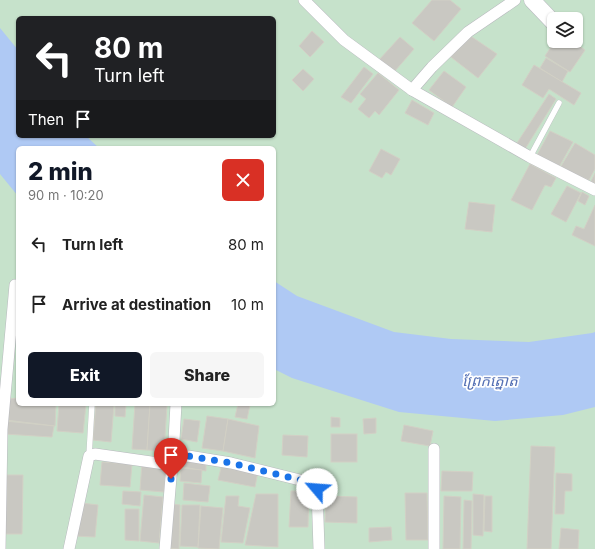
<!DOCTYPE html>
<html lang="en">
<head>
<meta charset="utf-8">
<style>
	body { margin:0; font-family:Inter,"Noto Sans Khmer",sans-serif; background:#f6f6f6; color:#222; height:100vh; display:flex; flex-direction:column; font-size:15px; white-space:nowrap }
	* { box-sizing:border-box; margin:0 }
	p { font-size:13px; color:#767676 }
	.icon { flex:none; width:22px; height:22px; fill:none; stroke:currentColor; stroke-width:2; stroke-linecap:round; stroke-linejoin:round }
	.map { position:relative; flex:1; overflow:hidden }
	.details { position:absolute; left:16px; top:146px; width:260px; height:260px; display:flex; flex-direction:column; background:#fff; border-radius:6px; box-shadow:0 1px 3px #0004 }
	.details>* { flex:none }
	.top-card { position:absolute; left:16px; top:16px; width:260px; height:122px; border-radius:6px; box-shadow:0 1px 3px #0004; background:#202124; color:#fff; overflow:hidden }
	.controls { position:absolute; left:547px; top:12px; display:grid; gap:8px }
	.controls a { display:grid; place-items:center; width:36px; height:36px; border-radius:6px; background:#fff; box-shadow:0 1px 3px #0004; font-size:20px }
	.pin { position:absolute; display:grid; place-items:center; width:34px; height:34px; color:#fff; margin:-41px -17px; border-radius:50% 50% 50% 0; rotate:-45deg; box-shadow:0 0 4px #0007 }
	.pin .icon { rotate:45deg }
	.me { position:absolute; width:44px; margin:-22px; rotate:297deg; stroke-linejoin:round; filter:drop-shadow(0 0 3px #0008) }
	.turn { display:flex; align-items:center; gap:14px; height:84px; padding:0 12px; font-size:18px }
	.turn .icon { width:52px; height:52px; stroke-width:2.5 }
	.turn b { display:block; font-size:28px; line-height:34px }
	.then { display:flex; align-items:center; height:38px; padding:0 12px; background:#0003; gap:8px; font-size:15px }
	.round { display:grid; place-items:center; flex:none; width:42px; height:42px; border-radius:6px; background:#f6f6f6 }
	.overview { display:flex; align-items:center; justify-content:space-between; height:68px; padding:0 12px }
	h1 { font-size:24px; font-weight:800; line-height:30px; color:#111827 }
	.cta { display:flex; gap:8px; margin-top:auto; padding:8px 12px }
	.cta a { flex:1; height:46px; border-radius:6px; background:#111827; color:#fff; font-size:16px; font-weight:800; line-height:46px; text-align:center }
	.cta a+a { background:#f6f6f6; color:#222 }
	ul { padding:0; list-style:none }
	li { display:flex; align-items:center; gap:12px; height:60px; padding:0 12px }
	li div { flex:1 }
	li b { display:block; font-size:15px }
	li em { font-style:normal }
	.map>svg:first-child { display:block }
	.green { fill:#c6e2cb; fill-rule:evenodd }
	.water { fill:#afc9f4 }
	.building { fill:#c9c8c2; stroke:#d2d0c5 }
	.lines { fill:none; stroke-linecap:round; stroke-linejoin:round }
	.lane-casing { stroke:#b8b9be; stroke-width:6 }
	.street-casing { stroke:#b8b9be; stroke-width:12 }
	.secondary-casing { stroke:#b9bac0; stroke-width:17 }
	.lane { stroke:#fff; stroke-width:5.5 }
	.street { stroke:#fff; stroke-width:11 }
	.secondary { stroke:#fff; stroke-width:16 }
	.route { stroke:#1a73e8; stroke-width:7; stroke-dasharray:0 12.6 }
	.labels { text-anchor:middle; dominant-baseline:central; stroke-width:3.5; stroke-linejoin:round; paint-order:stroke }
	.water-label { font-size:15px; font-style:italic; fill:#5571b5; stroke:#fff }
</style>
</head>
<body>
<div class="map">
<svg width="595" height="549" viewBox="0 0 595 549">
	<rect width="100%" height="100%" fill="#eeeee6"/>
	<path class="green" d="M0,0h595v549h-595zM18,18h256v118h-256zM554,19h22v22h-22zM18,148h256v256h-256z"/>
	<g class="water">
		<polygon points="0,28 18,50 18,136 86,136 99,148 18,148 18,196 0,174"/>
		<polygon points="274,281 297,296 394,332 451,339 529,342 592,333 595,332 595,407 563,415 495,421 399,412 292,378 274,369"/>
	</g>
	<g class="building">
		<polygon points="432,0 450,0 461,9 434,41 412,23"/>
		<polygon points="312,31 324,42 310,57 299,46"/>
		<polygon points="469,35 497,54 478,78 451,57"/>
		<polygon points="400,37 414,49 394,72 379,60"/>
		<polygon points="555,41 572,41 585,50 570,72 545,56"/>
		<polygon points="546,58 568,71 562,82 540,68"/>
		<polygon points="534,65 581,93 574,105 549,89 543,98 522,85"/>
		<polygon points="364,67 373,74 351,103 341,97"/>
		<polygon points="303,69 314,79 303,91 292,80"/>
		<polygon points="444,71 466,87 452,107 429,90"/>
		<polygon points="378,73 399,90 379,115 375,111 369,118 358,109 366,99 360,94"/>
		<polygon points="549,94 556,99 525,149 517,143"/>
		<polygon points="412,100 434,113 428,125 405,113"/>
		<polygon points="550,131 573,142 559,167 537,155"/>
		<polygon points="575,143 595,155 595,169 589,180 560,168"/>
		<polygon points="381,149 400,159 391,175 386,172 382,178 369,171"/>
		<polygon points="530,164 556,178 551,187 545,185 532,210 511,200"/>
		<polygon points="595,173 595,184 591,181"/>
		<polygon points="567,186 581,193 566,222 551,214"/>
		<polygon points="582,192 589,196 585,205 578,201"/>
		<polygon points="469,202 495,205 492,232 465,229"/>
		<polygon points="595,205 595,246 572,235 576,226 584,229"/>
		<polygon points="18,398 18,404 56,404 55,426 6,420 8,399"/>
		<polygon points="59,404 86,404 83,433 57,431"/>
		<polygon points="96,404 114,404 111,442 93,440"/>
		<polygon points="115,404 126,404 125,417 115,416"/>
		<polygon points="135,404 150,404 147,450 132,449"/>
		<polygon points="150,404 167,405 164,451 147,450"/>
		<polygon points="238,404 250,405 247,419 235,417"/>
		<polygon points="207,416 228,419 223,451 202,448"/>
		<polygon points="331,417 340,418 340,427 331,427"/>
		<polygon points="376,418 376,433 364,434 363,419"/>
		<polygon points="184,419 200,421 197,442 181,439"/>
		<polygon points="228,419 259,426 255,458 223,451"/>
		<polygon points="5,421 54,426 52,437 5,434"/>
		<polygon points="404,425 433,431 430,446 401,441"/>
		<rect x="331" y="434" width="26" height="28"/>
		<polygon points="283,435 308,436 307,457 282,455"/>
		<polygon points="531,446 555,447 551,549 527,549"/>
		<polygon points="184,456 206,461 206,471 183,467"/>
		<polygon points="102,462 132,464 130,487 100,485"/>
		<polygon points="142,463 166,465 164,492 140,490"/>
		<polygon points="222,464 258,471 255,487 218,480"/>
		<polygon points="181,468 202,470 201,483 180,481"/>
		<polygon points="442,471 473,472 472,491 441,491"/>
		<polygon points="556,473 572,474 572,491 565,491 564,514 555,514"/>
		<polygon points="4,475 23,475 22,534 4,534"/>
		<polygon points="184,483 210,486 208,502 183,500"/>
		<polygon points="123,491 141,492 140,506 122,504"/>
		<polygon points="291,491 309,491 308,527 289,527"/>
		<polygon points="405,493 427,493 428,540 406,540"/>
		<polygon points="256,494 278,494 278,547 245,545"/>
		<polygon points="473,494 484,495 483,536 473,535"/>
		<polygon points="144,495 163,497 159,543 140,541"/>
		<polygon points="226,496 239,496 238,506 250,508 243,543 221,542"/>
		<polygon points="326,496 357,497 357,523 325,522"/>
		<polygon points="444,496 461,497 460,549 443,549"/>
		<polygon points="485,496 492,496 492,532 484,531"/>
		<polygon points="464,500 472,501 471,549 463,549"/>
		<polygon points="81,503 98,505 95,537 75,536"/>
		<polygon points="170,504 180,505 179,549 168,548"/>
		<polygon points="182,505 200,505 198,547 180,546"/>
		<polygon points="201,506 223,508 219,549 198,548"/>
		<polygon points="125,509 139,509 139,541 125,540"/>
		<polygon points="391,527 392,540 369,542 369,528"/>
		<polygon points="561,528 579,530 578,549 559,549"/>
	</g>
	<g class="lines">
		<g class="lane-casing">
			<g id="lane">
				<polyline points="530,157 559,103"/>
				<polyline points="89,456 92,404"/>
			</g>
		</g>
		<g class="street-casing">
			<g id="street">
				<polyline points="304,0 344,40 412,90 530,157 595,190"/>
				<polyline points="412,90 432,67 468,32 515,0"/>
				<polyline points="434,449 434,549"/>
				<polyline points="173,458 176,404"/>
				<polyline points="0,549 2,429 15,285"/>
				<polyline points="69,549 89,456 95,454 172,465 173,458 188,456 231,463 312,483 317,489 319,549"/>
				<polyline points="165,549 172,465"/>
			</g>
		</g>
		<g class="secondary-casing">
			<polyline id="secondary" points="532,0 554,23"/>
		</g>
		<use href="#lane" class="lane"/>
		<use href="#street" class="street"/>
		<use href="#secondary" class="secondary"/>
	</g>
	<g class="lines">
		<polyline class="route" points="171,479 173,458 188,456 231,463 312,483 317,489"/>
	</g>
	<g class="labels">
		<g class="water-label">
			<text x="490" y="380">ព្រែកត្នោត</text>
		</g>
	</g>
</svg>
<div class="controls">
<a><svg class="icon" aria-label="layers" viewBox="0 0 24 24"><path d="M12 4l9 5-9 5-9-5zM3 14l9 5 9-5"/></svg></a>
</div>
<div class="pin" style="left:171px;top:479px;background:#d93025"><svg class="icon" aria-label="arrive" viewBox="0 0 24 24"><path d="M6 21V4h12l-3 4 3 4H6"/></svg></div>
<svg class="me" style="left:317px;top:489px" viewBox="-20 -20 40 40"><circle r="19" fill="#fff"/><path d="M0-13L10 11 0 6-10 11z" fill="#1a73e8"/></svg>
<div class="top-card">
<div class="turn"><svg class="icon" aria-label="left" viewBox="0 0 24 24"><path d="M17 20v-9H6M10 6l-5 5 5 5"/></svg><div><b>80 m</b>Turn left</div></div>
<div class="then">Then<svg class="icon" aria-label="arrive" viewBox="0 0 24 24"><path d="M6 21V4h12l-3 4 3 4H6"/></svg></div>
</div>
<section class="details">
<div class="overview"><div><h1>2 min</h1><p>90 m · 10:20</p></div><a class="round" style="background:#d93025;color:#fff"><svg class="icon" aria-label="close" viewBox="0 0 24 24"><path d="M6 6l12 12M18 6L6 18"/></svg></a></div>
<ul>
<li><svg class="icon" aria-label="left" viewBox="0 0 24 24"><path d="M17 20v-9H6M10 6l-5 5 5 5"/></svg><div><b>Turn left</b></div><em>80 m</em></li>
<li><svg class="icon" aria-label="arrive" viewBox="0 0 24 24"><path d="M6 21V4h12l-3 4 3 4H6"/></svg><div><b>Arrive at destination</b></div><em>10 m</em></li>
</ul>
<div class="cta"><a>Exit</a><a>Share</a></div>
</section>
</div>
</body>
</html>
